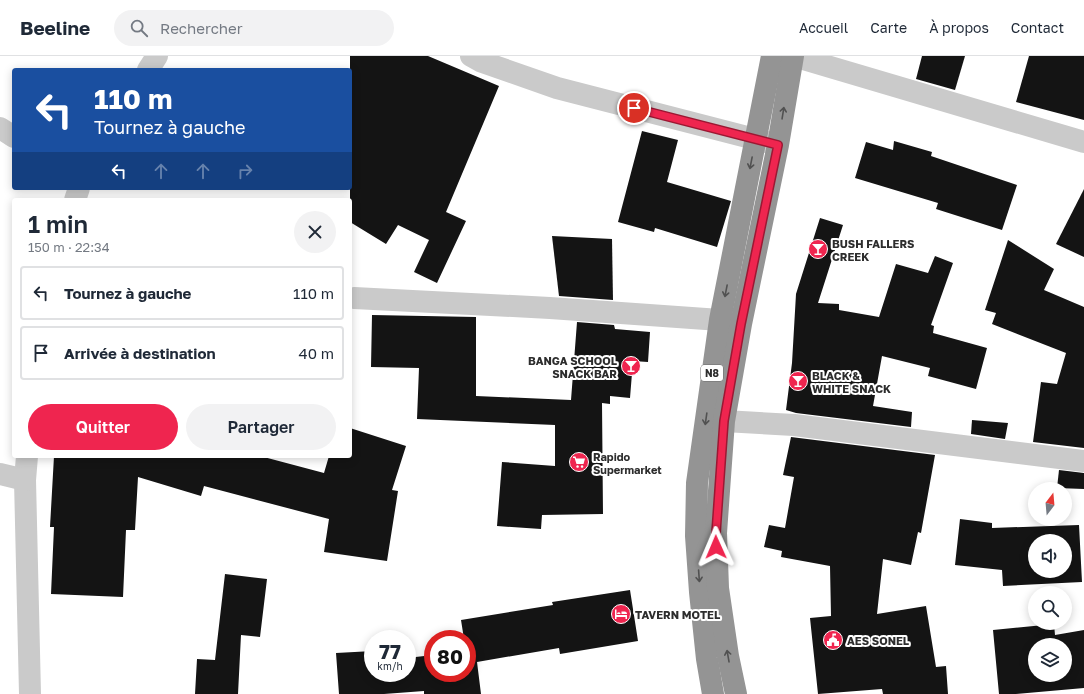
<!DOCTYPE html>
<html lang="fr">
<head>
<meta charset="utf-8">
<style>
	body { margin:0; font-family:"Golos Text",sans-serif; background:#f2f2f3; color:#1f2937; height:100vh; display:flex; flex-direction:column; font-size:15px; white-space:nowrap }
	* { box-sizing:border-box; margin:0 }
	p { font-size:13px; color:#747a83 }
	.icon { flex:none; width:22px; height:22px; fill:none; stroke:currentColor; stroke-width:2; stroke-linecap:round; stroke-linejoin:round }
	.map { position:relative; flex:1; overflow:hidden }
	.details { position:absolute; left:12px; top:142px; width:340px; height:260px; display:flex; flex-direction:column; background:#fff; border-radius:4px; box-shadow:0 2px 10px #0003 }
	.details>* { flex:none }
	.banner { position:absolute; left:12px; top:12px; width:340px; height:122px; border-radius:4px; box-shadow:0 2px 10px #0003; background:#1a4fa0; color:#fff; overflow:hidden }
	.needle { width:26px; rotate:16deg }
	.buttons { position:absolute; left:1028px; top:426px; display:grid; gap:8px }
	.buttons a { display:grid; place-items:center; width:44px; height:44px; border-radius:50%; background:#fff; box-shadow:0 2px 10px #0003; font-size:20px }
	.speed { position:absolute; left:364px; top:574px; display:flex; gap:8px; font-size:20px; font-weight:700; text-align:center }
	.speed>* { display:grid; place-content:center; width:52px; height:52px; border-radius:50%; background:#fff; box-shadow:0 2px 10px #0003; line-height:1 }
	.speed small { font-size:10px; font-weight:400 }
	.speed .limit { border:6px solid #d22; background:#fff; color:#111 }
	.pin { position:absolute; display:grid; place-items:center; width:34px; height:34px; color:#fff; margin:-17px; border:2px solid #fff; border-radius:50%; box-shadow:0 1px 4px #0007 }
	.me { position:absolute; width:44px; margin:-22px; rotate:359deg; stroke-linejoin:round; filter:drop-shadow(0 0 3px #0008) }
	.turn { display:flex; align-items:center; gap:14px; height:84px; padding:0 16px; font-size:18px }
	.turn .icon { width:52px; height:52px; stroke-width:2.5 }
	.turn b { display:block; font-size:28px; line-height:34px }
	.lanes { display:flex; align-items:center; height:38px; padding:0 16px; background:#0003; justify-content:center; gap:20px; direction:ltr }
	.lanes .off { opacity:.35 }
	.round { display:grid; place-items:center; flex:none; width:42px; height:42px; border-radius:21px; background:#f2f2f3 }
	.summary { display:flex; align-items:center; justify-content:space-between; height:68px; padding:0 16px }
	h1 { font-size:24px; font-weight:600; line-height:30px }
	.primary-button { display:flex; gap:8px; margin-top:auto; padding:8px 16px }
	.primary-button a { flex:1; height:46px; border-radius:24px; background:#ef254f; color:#fff; font-size:16px; font-weight:600; line-height:46px; text-align:center }
	.primary-button a+a { background:#f2f2f3; color:#1f2937 }
	ul { padding:0; list-style:none }
	li { display:flex; align-items:center; gap:12px; height:54px; margin:0 8px 6px; padding:0 8px; border:2px solid #e0e1e3; border-radius:4px }
	li div { flex:1 }
	li b { display:block; font-size:15px }
	li em { font-style:normal }
	header { display:flex; align-items:center; gap:24px; box-sizing:border-box; height:56px; padding:0 20px; background:#fff; border-bottom:1px solid #e0e1e3 }
	header strong { font-size:19px }
	nav { display:flex; gap:22px; margin-inline-start:auto; font-size:14px }
	.search { width:280px; height:36px; background:#f2f2f3; display:flex; align-items:center; gap:10px; box-sizing:border-box; padding:0 14px; border-radius:22px; color:#747a83; font-size:15px }
	.map>svg:first-child { display:block }
	.building { fill:#141414; fill-rule:evenodd }
	.lines { fill:none; stroke-linecap:round; stroke-linejoin:round }
	.minor { stroke:#cacaca; stroke-width:22 }
	.highway { stroke:#949494; stroke-width:22 }
	.oneway { stroke:#515151 }
	.route-casing { stroke:#9b1833; stroke-width:10 }
	.route { stroke:#ef254f; stroke-width:7 }
	.labels { text-anchor:middle; dominant-baseline:central; stroke-width:4; stroke-linejoin:round; paint-order:stroke }
	.shield { fill:#fff; stroke:#6c6c6c; stroke-width:1 }
	.shield-label { font-size:10px; font-weight:bold; fill:#2d2d2d }
	.poi-label { font-size:11px; font-weight:bold; fill:#2d2d2d; stroke:#fff; text-anchor:start }
</style>
</head>
<body>
<header>
<strong>Beeline</strong>
<div class="search"><svg class="icon" aria-label="search" viewBox="0 0 24 24"><circle cx="10" cy="10" r="6"/><path d="M15 15l6 6"/></svg>Rechercher</div>
<nav><a>Accueil</a><a>Carte</a><a>À propos</a><a>Contact</a></nav>
</header>
<div class="map">
<svg width="1084" height="638" viewBox="0 0 1084 638">
	<rect width="100%" height="100%" fill="#fff"/>
	<g class="building">
		<polygon points="350,0 428,0 499,30 446,156 466,165 437,227 414,216 429,184 398,169 386,188 350,166"/>
		<polygon points="922,0 965,0 955,34 916,23"/>
		<polygon points="1029,0 1084,0 1084,64 1016,46"/>
		<polygon points="642,75 678,84 667,126 731,145 717,191 655,172 654,176 618,166"/>
		<polygon points="894,85 932,96 931,100 1017,129 1002,174 936,153 938,147 855,122 866,86 893,94"/>
		<polygon points="1084,133 1084,201 1056,188"/>
		<polygon points="820,162 843,169 818,247 839,248 839,254 879,261 896,208 928,217 935,200 953,207 931,269 934,270 933,277 987,292 976,333 928,320 930,312 882,300 873,350 912,356 911,371 796,357 786,354 792,307 796,238"/>
		<polygon points="552,180 612,183 613,244 559,240"/>
		<polygon points="1008,184 1054,213 1044,234 1084,251 1084,392 1033,386 1041,326 1057,328 1066,297 992,268 996,257 985,254"/>
		<polygon points="372,259 476,261 476,340 571,344 577,266 614,269 615,273 650,276 648,306 633,305 630,342 610,340 610,348 602,347 603,458 542,459 541,473 497,470 502,406 555,410 555,369 417,363 419,312 371,311"/>
		<polygon points="972,364 1008,367 1005,383 971,378"/>
		<polygon points="350,372 406,390 392,434 398,435 387,505 324,496 329,463 204,430 201,440 138,421 135,474 126,474 123,541 51,538 54,471 50,471 54,400 260,400 324,417 329,400 350,400"/>
		<polygon points="791,381 935,399 921,477 918,476 911,509 883,503 877,558 926,550 936,611 946,610 948,638 883,638 882,633 818,638 810,562 831,560 830,510 781,501 782,495 764,491 769,469 785,472 794,421 783,419"/>
		<polygon points="1059,414 1084,417 1084,433 1057,432"/>
		<path d="M960,463l32,4v5l87,-3 3,57 -79,4 -1,-16 -47,-5zM1035,485h30v30h-30z"/>
		<polygon points="225,518 267,523 260,581 241,579 238,638 195,638 197,603 215,604"/>
		<polygon points="630,534 638,585 560,598 559,592 477,606 481,638 424,638 424,635 384,638 339,638 336,597 373,595 373,617 407,617 407,599 407,602 433,599 433,617 467,617 467,583 464,583 461,564 553,549 552,546"/>
		<path d="M1054,568l1,11 29,-5v58l-68,6h-17l-6,-64zM1035,589h30v30h-30z"/>
	</g>
	<g class="lines">
		<g class="minor">
			<polyline points="471,0 480,5 557,32 774,88"/>
			<polyline points="793,0 1084,86"/>
			<polyline points="148,14 157,0"/>
			<polyline points="0,72 14,81"/>
			<polyline points="75,144 79,132"/>
			<polyline points="354,242 550,252 720,264 738,267"/>
			<polyline points="724,365 794,369 1084,405"/>
			<polyline points="27,400 25,424 30,638"/>
			<polyline points="0,418 25,424"/>
		</g>
		<g class="highway">
			<polyline points="713,638 707,603 700,536 696,480 697,427 720,264 772,0"/>
			<polyline points="736,638 728,600 718,532 716,477 724,365 741,268 778,89 793,0"/>
		</g>
	</g>
	<defs><path id="oneway-shaft" d="M-6 0H5M1.5-3L5.5 0L1.5 3" fill="none" stroke-width="1.6" stroke-linecap="round" stroke-linejoin="round"/></defs>
	<g class="oneway">
		<use href="#oneway-shaft" transform="translate(783 57) rotate(-81)"/>
		<use href="#oneway-shaft" transform="translate(751 107) rotate(101)"/>
		<use href="#oneway-shaft" transform="translate(726 235) rotate(101)"/>
		<use href="#oneway-shaft" transform="translate(706 363) rotate(98)"/>
		<use href="#oneway-shaft" transform="translate(699 520) rotate(86)"/>
		<use href="#oneway-shaft" transform="translate(728 600) rotate(-100)"/>
	</g>
	<g class="lines">
		<g class="route-casing">
			<polyline id="route" points="634,52 778,89 741,268 724,365 716,477 716,491"/>
		</g>
		<use href="#route" class="route"/>
	</g>
	<defs>
		<g id="bar-disc" transform="scale(1)"><circle r="9.5" fill="#ef254f" stroke="#fff"/><path d="M-6-5H6L.8 .8V4.5H3.5V6h-7V4.5H-.8V.8Z" fill="#fff"/></g>
		<g id="supermarket-disc" transform="scale(1)"><circle r="9.5" fill="#ef254f" stroke="#fff"/><path d="M-6-5.5h2.5l.6 2H6L4.5 2H-2.5L-4.4-4H-6ZM-1.5 3.2a1.3 1.3 0 1 0 .1 0ZM3 3.2a1.3 1.3 0 1 0 .1 0Z" fill="#fff"/></g>
		<g id="hotel-disc" transform="scale(1)"><circle r="9.5" fill="#ef254f" stroke="#fff"/><path d="M-6-4.5h1.5V1H6V5H4.5V3h-9V5H-6ZM-4 0a1.8 1.8 0 1 1 3.6 0ZM.5 0V-2.5h3Q6-2.5 6 0Z" fill="#fff"/></g>
		<g id="civic-disc" transform="scale(1)"><circle r="9.5" fill="#ef254f" stroke="#fff"/><path d="M-.6-6.5H3V-4.5H.6V-3L4-1V1h2V6H-6V1h2V-1L-.6-3ZM-1.2 2.5V6h2.4V2.5Z" fill="#fff"/></g>
	</defs>
	<g fill-rule="evenodd">
		<use href="#bar-disc" x="818" y="193"/>
		<use href="#bar-disc" x="631" y="310"/>
		<use href="#bar-disc" x="798" y="325"/>
		<use href="#supermarket-disc" x="579" y="406"/>
		<use href="#hotel-disc" x="621" y="558"/>
		<use href="#civic-disc" x="833" y="584"/>
	</g>
	<g class="labels">
		<rect class="shield" x="701" y="309" width="22" height="16" rx="3"/>
		<g class="shield-label">
			<text x="712" y="317">N8</text>
		</g>
		<g class="poi-label">
			<text x="832" y="187">BUSH FALLERS<tspan x="832" dy="13">CREEK</tspan></text>
			<text x="617" y="304" text-anchor="end">BANGA SCHOOL<tspan x="617" dy="13">SNACK BAR</tspan></text>
			<text x="812" y="319">BLACK &amp;<tspan x="812" dy="13">WHITE SNACK</tspan></text>
			<text x="593" y="400">Rapido<tspan x="593" dy="13">Supermarket</tspan></text>
			<text x="635" y="558">TAVERN MOTEL</text>
			<text x="847" y="584">AES SONEL</text>
		</g>
	</g>
</svg>
<div class="buttons">
<a><svg class="needle" viewBox="-14 -14 28 28"><path d="M0-13l5 13h-10z" fill="#e53935"/><path d="M0 13l5-13h-10z" fill="#747a83"/></svg></a>
<a><svg class="icon" aria-label="sound" viewBox="0 0 24 24"><path d="M4 9h4l5-4v14l-5-4H4zM17 9q2 3 0 6"/></svg></a>
<a><svg class="icon" aria-label="search" viewBox="0 0 24 24"><circle cx="10" cy="10" r="6"/><path d="M15 15l6 6"/></svg></a>
<a><svg class="icon" aria-label="layers" viewBox="0 0 24 24"><path d="M12 4l9 5-9 5-9-5zM3 14l9 5 9-5"/></svg></a>
</div>
<div class="speed"><div>77<small>km/h</small></div><div class="limit">80</div></div>
<div class="pin" style="left:634px;top:52px;background:#d93025"><svg class="icon" aria-label="arrive" viewBox="0 0 24 24"><path d="M6 21V4h12l-3 4 3 4H6"/></svg></div>
<svg class="me" style="left:716px;top:491px" viewBox="-20 -20 40 40"><path d="M0-17L14 15 0 8-14 15z" fill="#ef254f" stroke="#fff" stroke-width="4"/></svg>
<div class="banner">
<div class="turn"><svg class="icon" aria-label="left" viewBox="0 0 24 24"><path d="M17 20v-9H6M10 6l-5 5 5 5"/></svg><div><b>110 m</b>Tournez à gauche</div></div>
<div class="lanes"><svg class="icon" aria-label="left" viewBox="0 0 24 24"><path d="M17 20v-9H6M10 6l-5 5 5 5"/></svg><svg class="icon off" aria-label="ahead" viewBox="0 0 24 24"><path d="M12 20V5M6 11l6-6 6 6"/></svg><svg class="icon off" aria-label="ahead" viewBox="0 0 24 24"><path d="M12 20V5M6 11l6-6 6 6"/></svg><svg class="icon off" aria-label="right" viewBox="0 0 24 24"><path d="M7 20v-9h11M14 6l5 5-5 5"/></svg></div>
</div>
<section class="details">
<div class="summary"><div><h1>1 min</h1><p>150 m · 22:34</p></div><a class="round"><svg class="icon" aria-label="close" viewBox="0 0 24 24"><path d="M6 6l12 12M18 6L6 18"/></svg></a></div>
<ul>
<li><svg class="icon" aria-label="left" viewBox="0 0 24 24"><path d="M17 20v-9H6M10 6l-5 5 5 5"/></svg><div><b>Tournez à gauche</b></div><em>110 m</em></li>
<li><svg class="icon" aria-label="arrive" viewBox="0 0 24 24"><path d="M6 21V4h12l-3 4 3 4H6"/></svg><div><b>Arrivée à destination</b></div><em>40 m</em></li>
</ul>
<div class="primary-button"><a>Quitter</a><a>Partager</a></div>
</section>
</div>
</body>
</html>
